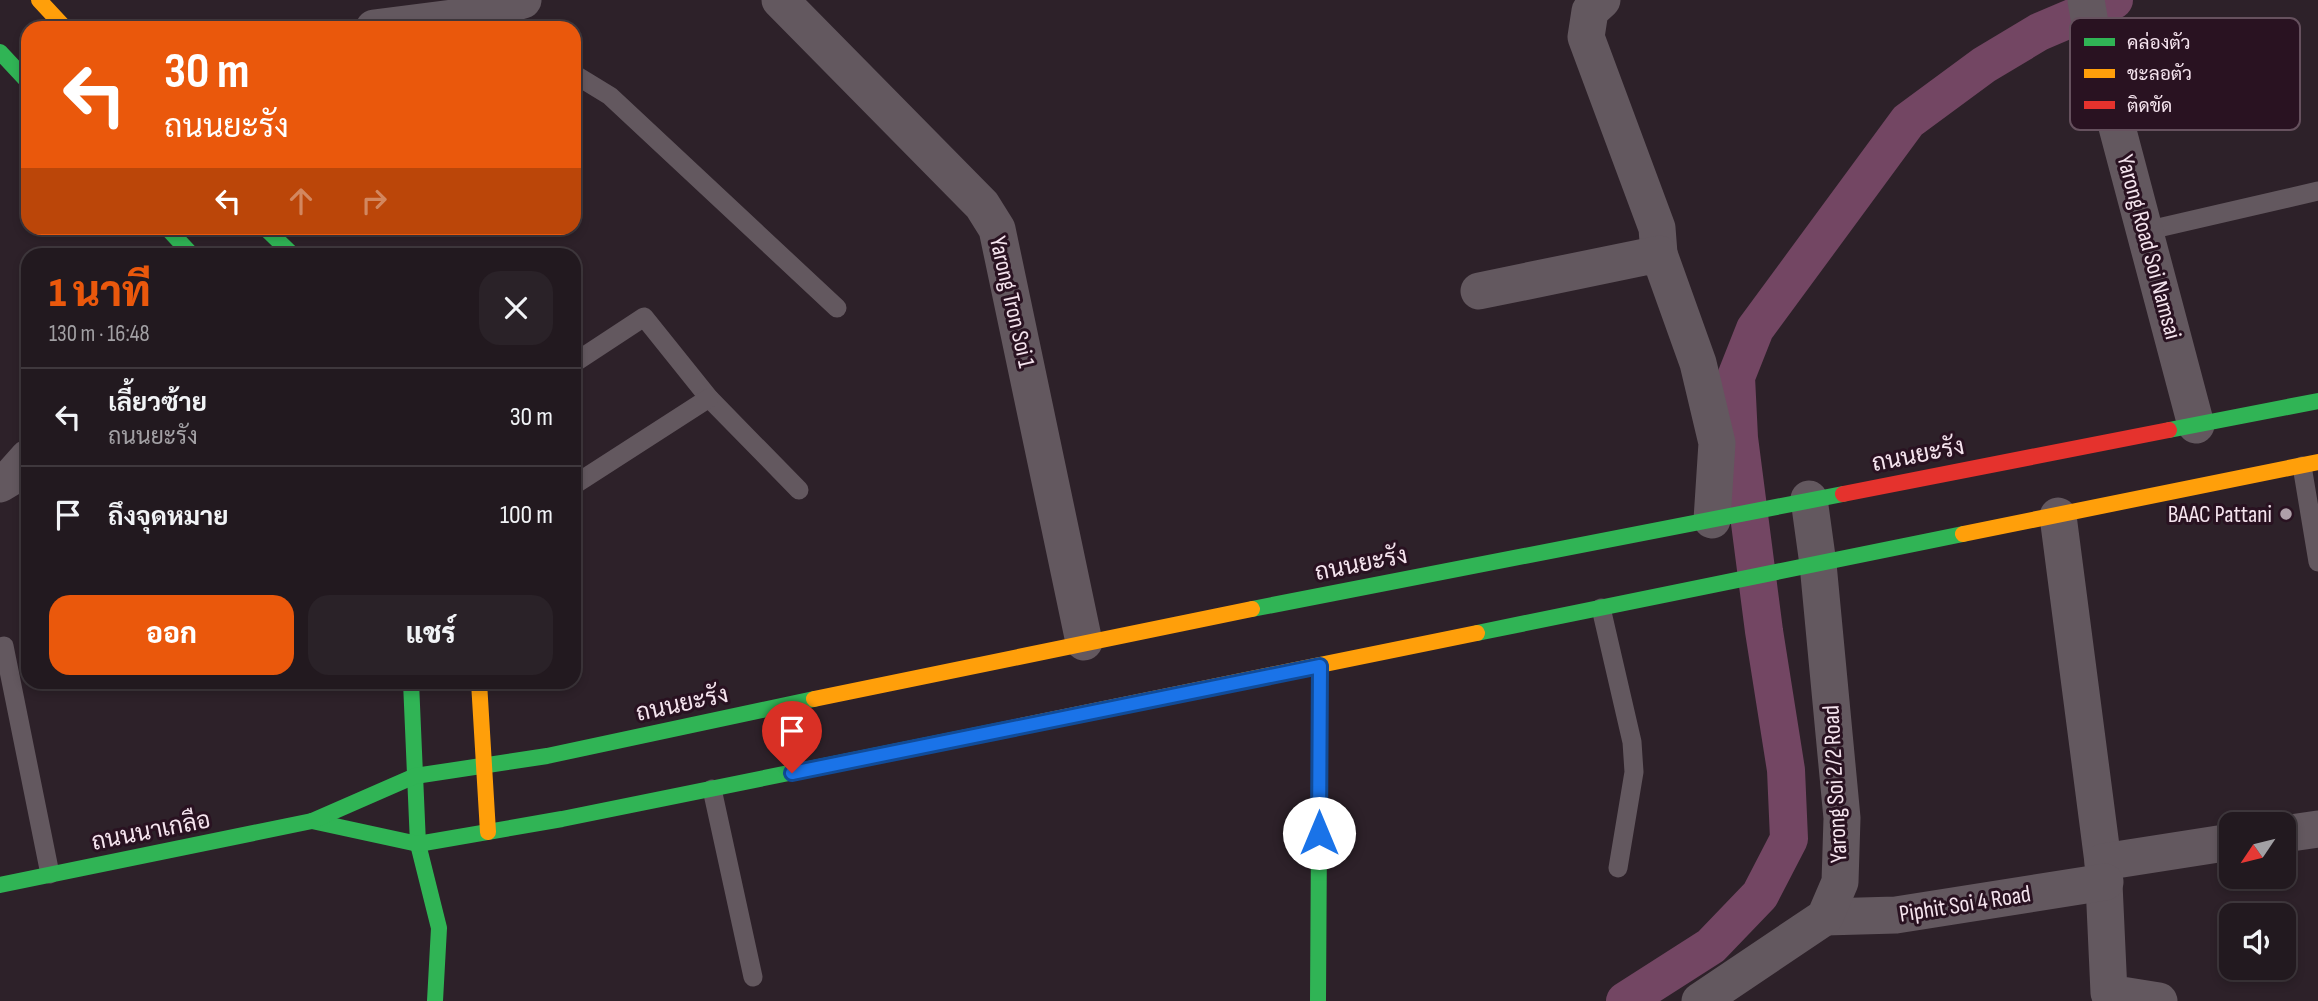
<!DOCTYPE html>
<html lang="th">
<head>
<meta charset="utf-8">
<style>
	body { margin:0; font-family:"Sofia Sans Condensed",Sarabun,sans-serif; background:#2a2228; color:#f1f3f6; height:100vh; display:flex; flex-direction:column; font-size:26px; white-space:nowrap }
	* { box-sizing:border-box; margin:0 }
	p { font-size:23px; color:#a2a0a4 }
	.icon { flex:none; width:38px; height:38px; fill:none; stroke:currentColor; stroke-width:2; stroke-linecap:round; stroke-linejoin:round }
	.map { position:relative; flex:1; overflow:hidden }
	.drawer { position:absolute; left:21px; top:248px; width:560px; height:441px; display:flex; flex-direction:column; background:#22191f; border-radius:21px; box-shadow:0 4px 10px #0003,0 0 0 2px #3f383d }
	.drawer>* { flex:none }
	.guide { position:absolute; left:21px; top:21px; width:560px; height:214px; border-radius:21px; box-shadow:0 4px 10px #0003,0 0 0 2px #3f383d; background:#ea580c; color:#fff; overflow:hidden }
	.needle { width:46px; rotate:235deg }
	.tools { position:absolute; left:2219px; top:812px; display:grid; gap:14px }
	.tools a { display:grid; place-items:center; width:77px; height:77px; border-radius:14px; background:#22191f; box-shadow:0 4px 10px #0003,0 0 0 2px #3f383d; font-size:35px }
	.pin { position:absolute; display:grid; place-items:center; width:60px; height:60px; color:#fff; margin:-72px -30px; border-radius:50% 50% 50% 0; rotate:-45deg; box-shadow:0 0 7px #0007 }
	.pin .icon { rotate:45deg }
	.me { position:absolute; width:77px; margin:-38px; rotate:0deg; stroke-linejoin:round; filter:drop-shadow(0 0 5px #0008) }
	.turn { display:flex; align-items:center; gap:24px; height:147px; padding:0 28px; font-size:32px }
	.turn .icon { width:91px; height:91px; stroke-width:2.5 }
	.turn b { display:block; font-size:49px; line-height:60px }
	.lanes { display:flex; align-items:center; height:66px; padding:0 28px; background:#0003; justify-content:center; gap:35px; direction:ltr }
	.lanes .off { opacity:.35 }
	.round { display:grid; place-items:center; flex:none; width:74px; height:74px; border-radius:21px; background:#2a2228 }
	.summary { display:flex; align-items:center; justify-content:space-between; height:119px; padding:0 28px }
	h1 { font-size:42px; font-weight:800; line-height:52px; color:#ea580c }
	.action { display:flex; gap:14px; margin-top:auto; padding:14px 28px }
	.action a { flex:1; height:80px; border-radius:21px; background:#ea580c; color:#fff; font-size:28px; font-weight:800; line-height:80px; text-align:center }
	.action a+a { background:#2a2228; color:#f1f3f6 }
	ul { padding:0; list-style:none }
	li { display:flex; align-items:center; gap:21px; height:98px; padding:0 28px; border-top:2px solid #3f383d }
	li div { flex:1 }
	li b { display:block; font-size:26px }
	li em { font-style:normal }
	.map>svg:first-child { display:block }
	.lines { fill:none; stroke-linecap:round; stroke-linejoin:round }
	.canal { stroke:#734663; stroke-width:38 }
	.lane { stroke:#63585f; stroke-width:19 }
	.street { stroke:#63585f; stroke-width:37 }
	.fast { stroke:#30b455; stroke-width:16 }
	.slow { stroke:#ff9f0a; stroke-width:16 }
	.jam { stroke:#e5322d; stroke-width:16 }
	.route-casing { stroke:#114b97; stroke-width:18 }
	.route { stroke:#1a73e8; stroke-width:12 }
	.poi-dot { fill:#afa0a9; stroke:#291221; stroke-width:2.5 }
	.labels { text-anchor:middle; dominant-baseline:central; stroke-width:6; stroke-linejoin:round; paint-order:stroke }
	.street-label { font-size:24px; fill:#f5e4ee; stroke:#291221 }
	.poi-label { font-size:24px; fill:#f5e4ee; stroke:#291221; text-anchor:end }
	.key { fill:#291221; stroke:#66515e; stroke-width:2 }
	.key-label { font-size:19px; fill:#f5e4ee }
</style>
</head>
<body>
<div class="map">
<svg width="2318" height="1001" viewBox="0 0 2318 1001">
	<rect width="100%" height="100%" fill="#2d2129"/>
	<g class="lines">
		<polyline class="canal" points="1625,1001 1711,946 1760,895 1789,839 1786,770 1764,631 1739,438 1736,377 1755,329 1908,121 1984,65 2039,32 2114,0"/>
		<g class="lane">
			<polyline points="574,74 610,96 837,308"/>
			<polyline points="2145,231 2318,191"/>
			<polyline points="574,363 644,317 709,398 799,490"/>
			<polyline points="2302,466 2318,562"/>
			<polyline points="574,485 709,398"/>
			<polyline points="1601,608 1632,742 1634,772 1618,868"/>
			<polyline points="4,646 50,874"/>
			<polyline points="712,789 753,977"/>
		</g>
		<g class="street">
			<polyline points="780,0 982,205 997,229 1084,642"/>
			<polyline points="1602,0 1590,11 1586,37 1657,228 1659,254"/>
			<polyline points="2086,0 2091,29 2196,425"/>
			<polyline points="374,28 469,16 523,0"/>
			<polyline points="1479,291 1659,254 1698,363 1717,443 1712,520"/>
			<polyline points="0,484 10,478 28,458"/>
			<polyline points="2058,516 2103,862 2109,993 2159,1001"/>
			<polyline points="2284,834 2318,829"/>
			<polyline points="2103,862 2231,842"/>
			<polyline points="1825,917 1896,915 2105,882"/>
			<polyline points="1700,1001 1825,917 1840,882 1842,818 1818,564 1809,499"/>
		</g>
		<g class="fast">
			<polyline points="0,52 28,82"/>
			<polyline points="167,228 193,256"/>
			<polyline points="265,228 294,256"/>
			<polyline points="2169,430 2318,401"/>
			<polyline points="1252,609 1843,494"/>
			<polyline points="1477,633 1963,534"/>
			<polyline points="411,682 418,844 439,928 435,1001"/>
			<polyline points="312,821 418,844 562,819 1006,729"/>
			<polyline points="0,885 312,821 415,776 547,756 814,699"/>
			<polyline points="1318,1001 1320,666"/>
		</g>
		<g class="slow">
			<polyline points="39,0 65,28"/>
			<polyline points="1963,534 2318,462"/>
			<polyline points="479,682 488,832"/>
			<polyline points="814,699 1252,609"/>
			<polyline points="1006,729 1477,633"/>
		</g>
		<polyline class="jam" points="1843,494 2169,430"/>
	</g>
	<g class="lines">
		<g class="route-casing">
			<polyline id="route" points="792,773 1320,666 1319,833"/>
		</g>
		<use href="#route" class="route"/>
	</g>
	<circle class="poi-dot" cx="2286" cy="514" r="7"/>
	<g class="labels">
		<g class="street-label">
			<text transform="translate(2149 247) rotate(75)">Yarong Road Soi Namsai</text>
			<text transform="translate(1012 302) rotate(77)">Yarong Tron Soi 1</text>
			<text transform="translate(1918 455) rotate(-11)">ถนนยะรัง</text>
			<text transform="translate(1361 564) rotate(-11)">ถนนยะรัง</text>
			<text transform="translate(682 704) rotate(-12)">ถนนยะรัง</text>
			<text transform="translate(1835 784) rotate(-93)">Yarong Soi 2/2 Road</text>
			<text transform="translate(151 831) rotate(-11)">ถนนนาเกลือ</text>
			<text transform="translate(1965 904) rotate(-9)">Piphit Soi 4 Road</text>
		</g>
		<g class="poi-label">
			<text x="2272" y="514">BAAC Pattani</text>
		</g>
	</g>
	<rect x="2070" y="18" width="230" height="112" rx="10" class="key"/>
	<rect x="2084" y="38" width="31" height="8" fill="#30b455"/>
	<rect x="2084" y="69" width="31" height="9" fill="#ff9f0a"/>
	<rect x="2084" y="101" width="31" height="8" fill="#e5322d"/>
	<g class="key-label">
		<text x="2127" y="49">คล่องตัว</text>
		<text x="2127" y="80">ชะลอตัว</text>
		<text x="2127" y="112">ติดขัด</text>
	</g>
</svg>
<div class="tools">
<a><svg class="needle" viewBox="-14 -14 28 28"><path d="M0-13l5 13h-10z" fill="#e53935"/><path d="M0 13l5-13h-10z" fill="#a2a0a4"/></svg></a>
<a><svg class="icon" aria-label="sound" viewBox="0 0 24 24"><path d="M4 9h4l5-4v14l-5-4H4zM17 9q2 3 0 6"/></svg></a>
</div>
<div class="pin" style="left:792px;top:773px;background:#d93025"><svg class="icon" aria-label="arrive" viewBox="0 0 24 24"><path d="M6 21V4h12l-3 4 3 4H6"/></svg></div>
<svg class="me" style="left:1319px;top:833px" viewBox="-20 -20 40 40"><circle r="19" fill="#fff"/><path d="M0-13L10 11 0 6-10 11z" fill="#1a73e8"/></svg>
<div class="guide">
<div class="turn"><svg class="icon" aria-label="left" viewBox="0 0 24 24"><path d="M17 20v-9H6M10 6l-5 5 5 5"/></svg><div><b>30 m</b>ถนนยะรัง</div></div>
<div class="lanes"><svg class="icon" aria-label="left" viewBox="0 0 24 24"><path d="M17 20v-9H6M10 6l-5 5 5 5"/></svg><svg class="icon off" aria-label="ahead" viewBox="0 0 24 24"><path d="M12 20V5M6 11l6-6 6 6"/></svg><svg class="icon off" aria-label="right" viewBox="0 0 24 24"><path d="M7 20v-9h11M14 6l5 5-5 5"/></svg></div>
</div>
<section class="drawer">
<div class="summary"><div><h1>1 นาที</h1><p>130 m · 16:48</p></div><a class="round"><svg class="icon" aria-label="close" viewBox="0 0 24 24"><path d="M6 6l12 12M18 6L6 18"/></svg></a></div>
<ul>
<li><svg class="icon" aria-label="left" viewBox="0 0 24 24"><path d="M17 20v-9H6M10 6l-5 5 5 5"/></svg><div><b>เลี้ยวซ้าย</b><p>ถนนยะรัง</p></div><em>30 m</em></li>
<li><svg class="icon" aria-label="arrive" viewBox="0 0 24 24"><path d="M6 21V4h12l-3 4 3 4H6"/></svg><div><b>ถึงจุดหมาย</b></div><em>100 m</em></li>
</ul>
<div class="action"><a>ออก</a><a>แชร์</a></div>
</section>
</div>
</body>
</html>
